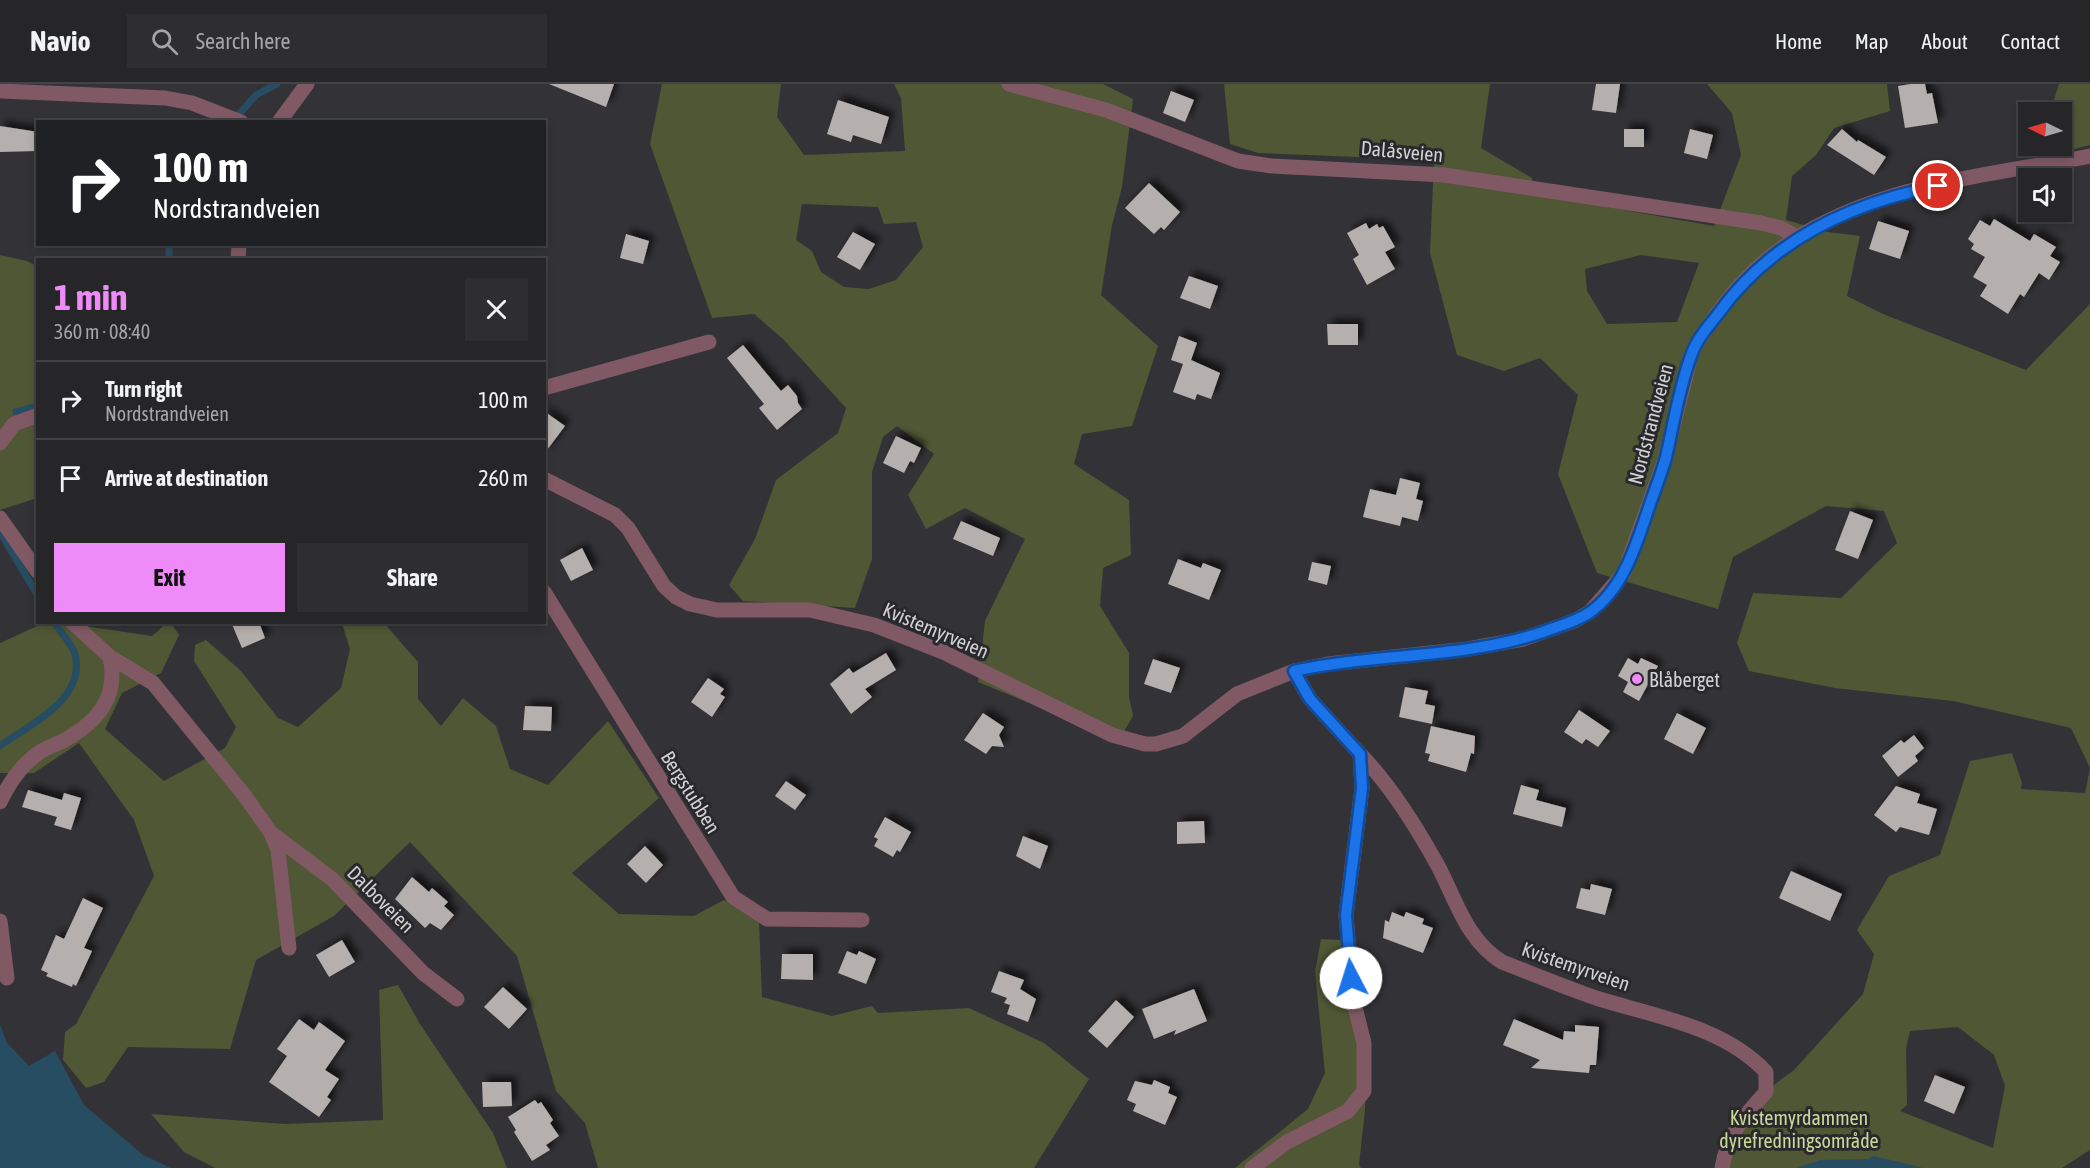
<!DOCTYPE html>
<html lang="en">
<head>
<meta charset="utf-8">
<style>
	body { margin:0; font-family:"Asap Condensed",sans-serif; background:#2e2e31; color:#f1f3f6; height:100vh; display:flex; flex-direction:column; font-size:22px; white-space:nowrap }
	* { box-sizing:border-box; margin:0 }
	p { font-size:20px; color:#a4a5a8 }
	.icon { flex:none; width:33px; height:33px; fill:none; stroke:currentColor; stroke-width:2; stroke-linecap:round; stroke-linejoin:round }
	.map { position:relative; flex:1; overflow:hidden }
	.panel { position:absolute; left:36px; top:174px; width:510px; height:366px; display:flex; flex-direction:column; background:#262629; border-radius:0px; box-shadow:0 3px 9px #0003,0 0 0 2px #424346 }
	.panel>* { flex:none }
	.top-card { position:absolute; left:36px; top:36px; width:510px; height:126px; border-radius:0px; box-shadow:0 3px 9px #0003,0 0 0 2px #424346; background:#202124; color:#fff; overflow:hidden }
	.needle { width:39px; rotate:275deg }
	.fabs { position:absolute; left:2018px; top:18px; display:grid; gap:12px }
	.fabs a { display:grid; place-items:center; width:54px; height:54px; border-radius:0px; background:#262629; box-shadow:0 3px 9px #0003,0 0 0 2px #424346; font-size:30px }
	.pin { position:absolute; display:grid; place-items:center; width:51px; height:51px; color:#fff; margin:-26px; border:3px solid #fff; border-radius:50%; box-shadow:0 2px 6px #0007 }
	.me { position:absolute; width:66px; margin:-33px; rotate:355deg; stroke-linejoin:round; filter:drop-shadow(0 0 4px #0008) }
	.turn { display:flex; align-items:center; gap:21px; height:126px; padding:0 18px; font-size:27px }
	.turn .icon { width:78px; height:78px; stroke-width:2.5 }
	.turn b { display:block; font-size:42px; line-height:51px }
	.round { display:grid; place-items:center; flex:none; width:63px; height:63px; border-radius:0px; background:#2e2e31 }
	.overview { display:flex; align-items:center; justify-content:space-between; height:102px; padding:0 18px }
	h1 { font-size:36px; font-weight:700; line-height:45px; color:#ee8bf8 }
	.button { display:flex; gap:12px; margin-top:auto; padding:12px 18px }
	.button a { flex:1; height:69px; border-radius:0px; background:#ee8bf8; color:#111; font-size:24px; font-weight:700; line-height:69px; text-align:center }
	.button a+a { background:#2e2e31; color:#f1f3f6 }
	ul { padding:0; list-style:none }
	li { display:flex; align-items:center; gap:18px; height:78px; padding:0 18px; border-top:2px solid #424346 }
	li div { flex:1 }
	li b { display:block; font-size:22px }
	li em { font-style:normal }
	header { display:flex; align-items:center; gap:36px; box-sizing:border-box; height:84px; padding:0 30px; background:#262629; border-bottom:2px solid #424346 }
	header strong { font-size:28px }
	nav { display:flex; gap:33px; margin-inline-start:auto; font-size:21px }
	.search { width:420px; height:54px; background:#2e2e31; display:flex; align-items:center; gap:15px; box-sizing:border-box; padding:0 21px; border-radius:0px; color:#a4a5a8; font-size:22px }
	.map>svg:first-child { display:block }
	.green { fill:#4f5735; fill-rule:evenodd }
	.water { fill:#274d63 }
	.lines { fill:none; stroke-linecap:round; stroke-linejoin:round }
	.stream { stroke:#274d63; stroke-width:7 }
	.building { fill:#b5b0ad; filter:url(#shadow) }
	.minor { stroke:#805964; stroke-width:15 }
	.route-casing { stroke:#114b97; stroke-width:15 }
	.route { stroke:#1a73e8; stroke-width:10 }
	.poi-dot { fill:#ee8bf8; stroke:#29292d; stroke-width:2 }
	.labels { text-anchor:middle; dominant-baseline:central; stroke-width:6; stroke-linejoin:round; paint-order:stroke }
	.street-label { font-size:20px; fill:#d2d2d4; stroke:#29292d }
	.poi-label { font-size:20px; fill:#d2d2d4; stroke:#29292d; text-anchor:start }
	.park-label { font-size:20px; fill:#cbd998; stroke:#29292d }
</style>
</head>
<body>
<header>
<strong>Navio</strong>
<div class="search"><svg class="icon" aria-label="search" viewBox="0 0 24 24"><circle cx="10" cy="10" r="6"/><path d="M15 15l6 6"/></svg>Search here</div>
<nav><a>Home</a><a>Map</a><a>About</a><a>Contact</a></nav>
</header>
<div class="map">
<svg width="2090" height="1084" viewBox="0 0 2090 1084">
	<defs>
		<filter id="shadow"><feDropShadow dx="5.5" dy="-5.5" stdDeviation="3" flood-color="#0009"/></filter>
	</defs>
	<rect width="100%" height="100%" fill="#333337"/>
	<g class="green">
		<path d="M662,0h119l-4,33 27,38 101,-4 -4,-53 -7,-14h209l30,15 -11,88 -10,38 -11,70 57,51 -26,80 -50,8 -8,30 55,36 2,55 -28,13 -3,38 29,47v44l4,19 -14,24 -141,-58 7,-61 40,-82 -60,-31 -39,21 -18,-34 26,-41 -37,-28 -14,11 -11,35v87l-17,49 -112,-7 -14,-16 26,-46 21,-59 62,-47 8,-25 -63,-69 -29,-25 -42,4 -62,-174zM802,120l76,3 6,17 32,-2 7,25 -27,33 -27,9 -25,-2 -23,-15 -9,-21 -16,-11z"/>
		<path d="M1224,0h266l-9,64 51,30 2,16 180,32 27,-71 -9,-42 -25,-29h180l3,27 -56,17 -18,27 -24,21 -6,44 42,12 32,4 -13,60 36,18 143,56 64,-66v846l-28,18h-339l7,-21 45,-63 19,-14 69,-76 11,-40 -17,-24 32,-54 51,-21 30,-94 42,-8 10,30 -1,6 64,4 5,-25 -19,-40 -118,-27 -118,-13 -86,-17 -12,-28 16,-50 88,5 56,-55 -13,-32 -58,-5 -93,51 -15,52 -121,-36 -39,-99 20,-79 -38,-37 -36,13 -47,-16 -27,-102 4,-93 -176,-7 -28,-9zM1641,171l58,8 -22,59 -70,2 -20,-33 -2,-22zM1958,943l36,28 11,31 -12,62 -93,-37 7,-6 -1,-57 4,-17z"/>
		<polygon points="2059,0 2090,0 2090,61 2048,72 2042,62 2061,62 2061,28 2050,28"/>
		<polygon points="0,171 27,177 38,183 37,414 0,426"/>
		<polygon points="44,539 64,539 152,552 167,539 171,539 179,551 161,589 122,609 105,645 164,697 225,664 236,643 194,577 195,561 206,556 241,587 278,634 298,643 341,604 350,565 342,539 384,539 418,578 418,615 441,642 463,614 496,642 510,685 548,701 608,637 659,714 572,789 619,830 694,832 724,816 759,838 762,913 832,932 872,922 878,929 969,924 1044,959 1089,995 1034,1084 598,1084 585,1039 556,1007 517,872 410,758 334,832 256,876 230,965 128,963 104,998 86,1004 63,976 65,948 76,940 154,792 134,736 79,659 34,689 0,689 0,559"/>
		<polygon points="1321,855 1340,856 1367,955 1365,1026 1359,1081 1361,1084 1235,1084 1308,1025 1325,989 1315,888"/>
		<polygon points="398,901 420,940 493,1049 507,1084 215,1084 184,1068 151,1030 286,1040 383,1036 379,906"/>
	</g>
	<g class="water">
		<polygon points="0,941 7,959 29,982 55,967 84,1021 143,1071 171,1084 0,1084"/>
		<polygon points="1874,1072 1923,1084 1796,1084 1821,1076 1868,1075"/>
	</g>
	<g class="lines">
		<g class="stream">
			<polyline points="240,29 256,11 277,0"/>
			<polyline points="169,176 169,160"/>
			<polyline points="16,328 38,322"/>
			<polyline points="0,448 38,512"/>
			<path d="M0,662c29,-21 87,-47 75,-92 -3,-10 -15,-22 -21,-32"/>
		</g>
	</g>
	<g class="building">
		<polygon points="549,0 614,0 606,23"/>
		<polygon points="1596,0 1620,0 1616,29 1592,26"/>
		<polygon points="1911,0 1925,0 1927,10 1932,9 1938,39 1905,44 1898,2"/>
		<polygon points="1171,7 1194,16 1185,38 1163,29"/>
		<polygon points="838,16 889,33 881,60 853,51 851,58 827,50"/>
		<polygon points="0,42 38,48 38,67 0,68"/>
		<rect x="1624" y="45" width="20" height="18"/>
		<polygon points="1690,45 1713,51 1707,75 1684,69"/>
		<polygon points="1842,45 1857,58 1858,56 1886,73 1874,91 1827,61"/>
		<polygon points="1149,99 1180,128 1164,146 1161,143 1154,150 1125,124"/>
		<polygon points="1994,135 2030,157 2034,150 2056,163 2050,172 2060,178 2049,196 2039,189 2024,213 2020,210 2008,230 1980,212 1987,201 1973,193 1985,173 1971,165 1974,160 1968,155 1980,136 1990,142"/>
		<polygon points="1878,137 1909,147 1900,175 1869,165"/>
		<polygon points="1366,139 1369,145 1377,140 1379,144 1383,142 1395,163 1385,168 1395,185 1367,201 1353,175 1359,171 1347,149"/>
		<polygon points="853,148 875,160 860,186 837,173"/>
		<polygon points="626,150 649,157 643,180 620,174"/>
		<polygon points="1189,192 1218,202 1210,225 1180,214"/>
		<polygon points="1327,240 1358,240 1358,261 1328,261"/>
		<polygon points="1179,252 1197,259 1191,276 1220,289 1211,315 1197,310 1195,316 1173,308 1183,280 1171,276"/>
		<polygon points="743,261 781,307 788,301 797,312 798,319 802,325 777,346 759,324 764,320 727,274"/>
		<polygon points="544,327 565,342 544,370"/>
		<polygon points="896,352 921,364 914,379 910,377 904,389 883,379"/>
		<polygon points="1400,394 1420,399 1416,415 1423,417 1418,437 1402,433 1400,442 1363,433 1370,405 1396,411"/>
		<polygon points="1850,427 1873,436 1858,475 1835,466"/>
		<polygon points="961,437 1000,454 993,472 953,455"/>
		<polygon points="582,464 593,486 571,497 560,476"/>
		<polygon points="1178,475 1201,484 1203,479 1221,486 1209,516 1168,500"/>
		<polygon points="1312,478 1331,482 1327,501 1308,496"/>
		<polygon points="231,538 259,538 265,554 242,564"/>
		<polygon points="886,569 896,586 865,605 872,613 851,630 830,600 849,584 853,589"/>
		<polygon points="1628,574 1638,580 1641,574 1658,582 1639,617 1623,608 1628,598 1618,592"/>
		<polygon points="1153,575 1180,584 1171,609 1144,600"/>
		<polygon points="708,594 724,605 720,610 725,613 712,633 691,618"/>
		<polygon points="1405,603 1428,607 1425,620 1435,622 1432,640 1399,633"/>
		<polygon points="525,622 552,623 551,647 523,646"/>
		<polygon points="1579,626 1610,647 1598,663 1586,655 1582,660 1564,648"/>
		<polygon points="983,629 1004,643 999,651 1004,663 992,662 986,670 964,656"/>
		<polygon points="1677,629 1706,644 1693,670 1664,655"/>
		<polygon points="1431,642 1475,652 1474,670 1471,669 1466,688 1428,677 1430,670 1425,669"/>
		<polygon points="1914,651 1924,664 1915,672 1918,677 1898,693 1882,672 1901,656 1904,659"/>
		<polygon points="786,697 806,711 795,726 775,712"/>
		<polygon points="1521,701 1539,706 1536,716 1566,724 1562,743 1513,730"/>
		<polygon points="1896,702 1920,710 1917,719 1937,725 1929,751 1900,743 1896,748 1874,731"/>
		<polygon points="28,706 62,716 64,709 81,714 71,746 54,741 57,733 22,723"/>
		<polygon points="885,733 911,748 900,768 897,766 893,773 874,762 878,755 874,753"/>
		<polygon points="1204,737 1205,759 1177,760 1177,738"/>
		<polygon points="1023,752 1048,762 1040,785 1016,772"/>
		<polygon points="645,762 663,781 646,799 627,780"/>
		<polygon points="1791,787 1842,810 1830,837 1779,814"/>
		<polygon points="412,793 429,808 432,804 448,818 444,822 454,831 441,846 430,839 425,844 395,815"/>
		<polygon points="1591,800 1612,805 1605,831 1576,824 1581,804 1590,806"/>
		<polygon points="83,814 103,824 84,864 92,867 76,902 73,900 72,903 46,892 48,889 41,886 56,851 64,855"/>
		<polygon points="1392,828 1404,833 1406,828 1424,835 1422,840 1433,844 1423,869 1383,854 1385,836 1389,838"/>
		<polygon points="342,856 355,878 329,893 316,871"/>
		<polygon points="847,867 857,871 859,867 876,875 866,900 838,889"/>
		<polygon points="782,870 813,870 813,896 781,895"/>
		<polygon points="999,887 1024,896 1020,905 1036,915 1028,938 1007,930 1010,921 1004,919 1007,914 991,908"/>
		<polygon points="503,903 527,925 509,945 484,923"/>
		<polygon points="1194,905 1207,937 1174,951 1176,946 1154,955 1142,925"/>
		<polygon points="1116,916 1134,933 1107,964 1088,947"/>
		<polygon points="299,935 314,946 319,938 345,957 325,986 339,995 327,1013 331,1016 319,1033 269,998 287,972 277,965"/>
		<polygon points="1514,935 1563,956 1564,947 1575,948 1575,941 1599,943 1596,981 1590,981 1589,989 1531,984 1540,976 1503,961"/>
		<polygon points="1935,991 1965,1003 1954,1030 1924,1017"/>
		<polygon points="1154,996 1170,1003 1168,1009 1177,1013 1165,1041 1133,1027 1136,1020 1127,1016 1135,997 1152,1001"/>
		<polygon points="482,998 511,998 512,1022 483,1023"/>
		<polygon points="535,1016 538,1020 541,1018 553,1036 550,1039 559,1052 546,1061 550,1066 532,1077 514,1048 516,1046 508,1033"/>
	</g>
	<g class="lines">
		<g class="minor">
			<polyline points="1009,0 1106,26 1238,77 1272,82 1444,91 1761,139 1781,144 1797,153"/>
			<polyline points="0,7 165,14 192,19 241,38"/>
			<polyline points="279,38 307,0"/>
			<polyline points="238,176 239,160"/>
			<polyline points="544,304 709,258"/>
			<polyline points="0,359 14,340 38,331"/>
			<path d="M544,395l71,36 13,13 36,58 12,11 14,7 27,6h93l64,15 69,27 169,83 33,9h11l27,-8 54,-42 57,-23 34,-7 140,-15 55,-10 51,-18 16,-9 34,-39 41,-114 26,-104 5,-11c15,-21 29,-44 47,-62 88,-94 228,-103 347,-126"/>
			<polyline points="0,434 38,488"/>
			<polyline points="544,508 733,813 767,835 862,836"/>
			<polyline points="72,538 110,573 153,599 245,712 271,749 332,795 423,889 457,915"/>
			<path d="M1360,670c31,32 55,71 77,110 19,35 29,76 65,98 31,12 62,25 94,36 57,18 127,28 170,74v20c-22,24 -39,44 -44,76"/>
			<path d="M0,718c9,-19 22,-38 40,-50 6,-4 14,-7 21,-10 36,-19 58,-44 49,-85"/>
			<polyline points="271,749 278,766 289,864"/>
			<polyline points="0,837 7,894"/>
			<polyline points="1252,1084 1287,1058 1348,1027 1364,1007 1364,959 1353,915 1346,831 1362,704 1360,670 1310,615 1294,587"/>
		</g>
	</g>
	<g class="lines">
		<g class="route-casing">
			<path id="route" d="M1351,894l-5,-63 16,-127 -2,-34 -50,-55 -16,-28c82,-18 169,-12 249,-39 16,-6 32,-10 46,-19 33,-23 46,-64 58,-100 6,-19 14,-37 19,-56 8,-34 13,-69 25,-101 5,-16 17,-29 27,-42 53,-74 132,-111 220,-128"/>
		</g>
		<use href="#route" class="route"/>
	</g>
	<circle class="poi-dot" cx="1637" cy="595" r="6"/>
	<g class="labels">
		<g class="street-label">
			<text transform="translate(1402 67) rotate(5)">Dalåsveien</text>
			<text transform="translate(1650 340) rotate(-75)">Nordstrandveien</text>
			<text transform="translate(936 546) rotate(23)">Kvistemyrveien</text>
			<text transform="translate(691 708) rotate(58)">Bergstubben</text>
			<text transform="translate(381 815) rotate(45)">Dalboveien</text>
			<text transform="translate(1576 882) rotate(19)">Kvistemyrveien</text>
		</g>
		<g class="poi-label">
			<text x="1649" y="595">Blåberget</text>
		</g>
		<g class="park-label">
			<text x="1799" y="1033">Kvistemyrdammen<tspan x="1799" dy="23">dyrefredningsområde</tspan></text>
		</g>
	</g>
</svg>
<div class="fabs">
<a><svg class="needle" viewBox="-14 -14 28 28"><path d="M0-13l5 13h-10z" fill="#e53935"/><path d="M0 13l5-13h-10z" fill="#a4a5a8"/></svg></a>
<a><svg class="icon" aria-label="sound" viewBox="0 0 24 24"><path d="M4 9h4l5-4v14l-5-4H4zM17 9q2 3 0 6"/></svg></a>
</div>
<div class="pin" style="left:1938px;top:102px;background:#d93025"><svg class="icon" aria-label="arrive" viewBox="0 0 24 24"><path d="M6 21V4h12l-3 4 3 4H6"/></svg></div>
<svg class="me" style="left:1351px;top:894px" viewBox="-20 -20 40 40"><circle r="19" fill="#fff"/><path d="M0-13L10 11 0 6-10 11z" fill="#1a73e8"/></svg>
<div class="top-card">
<div class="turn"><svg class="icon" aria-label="right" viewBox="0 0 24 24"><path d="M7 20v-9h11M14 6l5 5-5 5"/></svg><div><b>100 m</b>Nordstrandveien</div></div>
</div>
<section class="panel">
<div class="overview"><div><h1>1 min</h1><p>360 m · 08:40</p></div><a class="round"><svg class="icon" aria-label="close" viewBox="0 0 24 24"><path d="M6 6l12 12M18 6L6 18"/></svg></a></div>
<ul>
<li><svg class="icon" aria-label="right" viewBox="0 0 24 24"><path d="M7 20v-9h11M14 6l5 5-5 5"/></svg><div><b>Turn right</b><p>Nordstrandveien</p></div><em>100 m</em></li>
<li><svg class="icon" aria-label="arrive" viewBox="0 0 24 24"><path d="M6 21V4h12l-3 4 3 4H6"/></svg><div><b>Arrive at destination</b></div><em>260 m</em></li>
</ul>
<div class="button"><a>Exit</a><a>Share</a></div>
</section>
</div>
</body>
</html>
